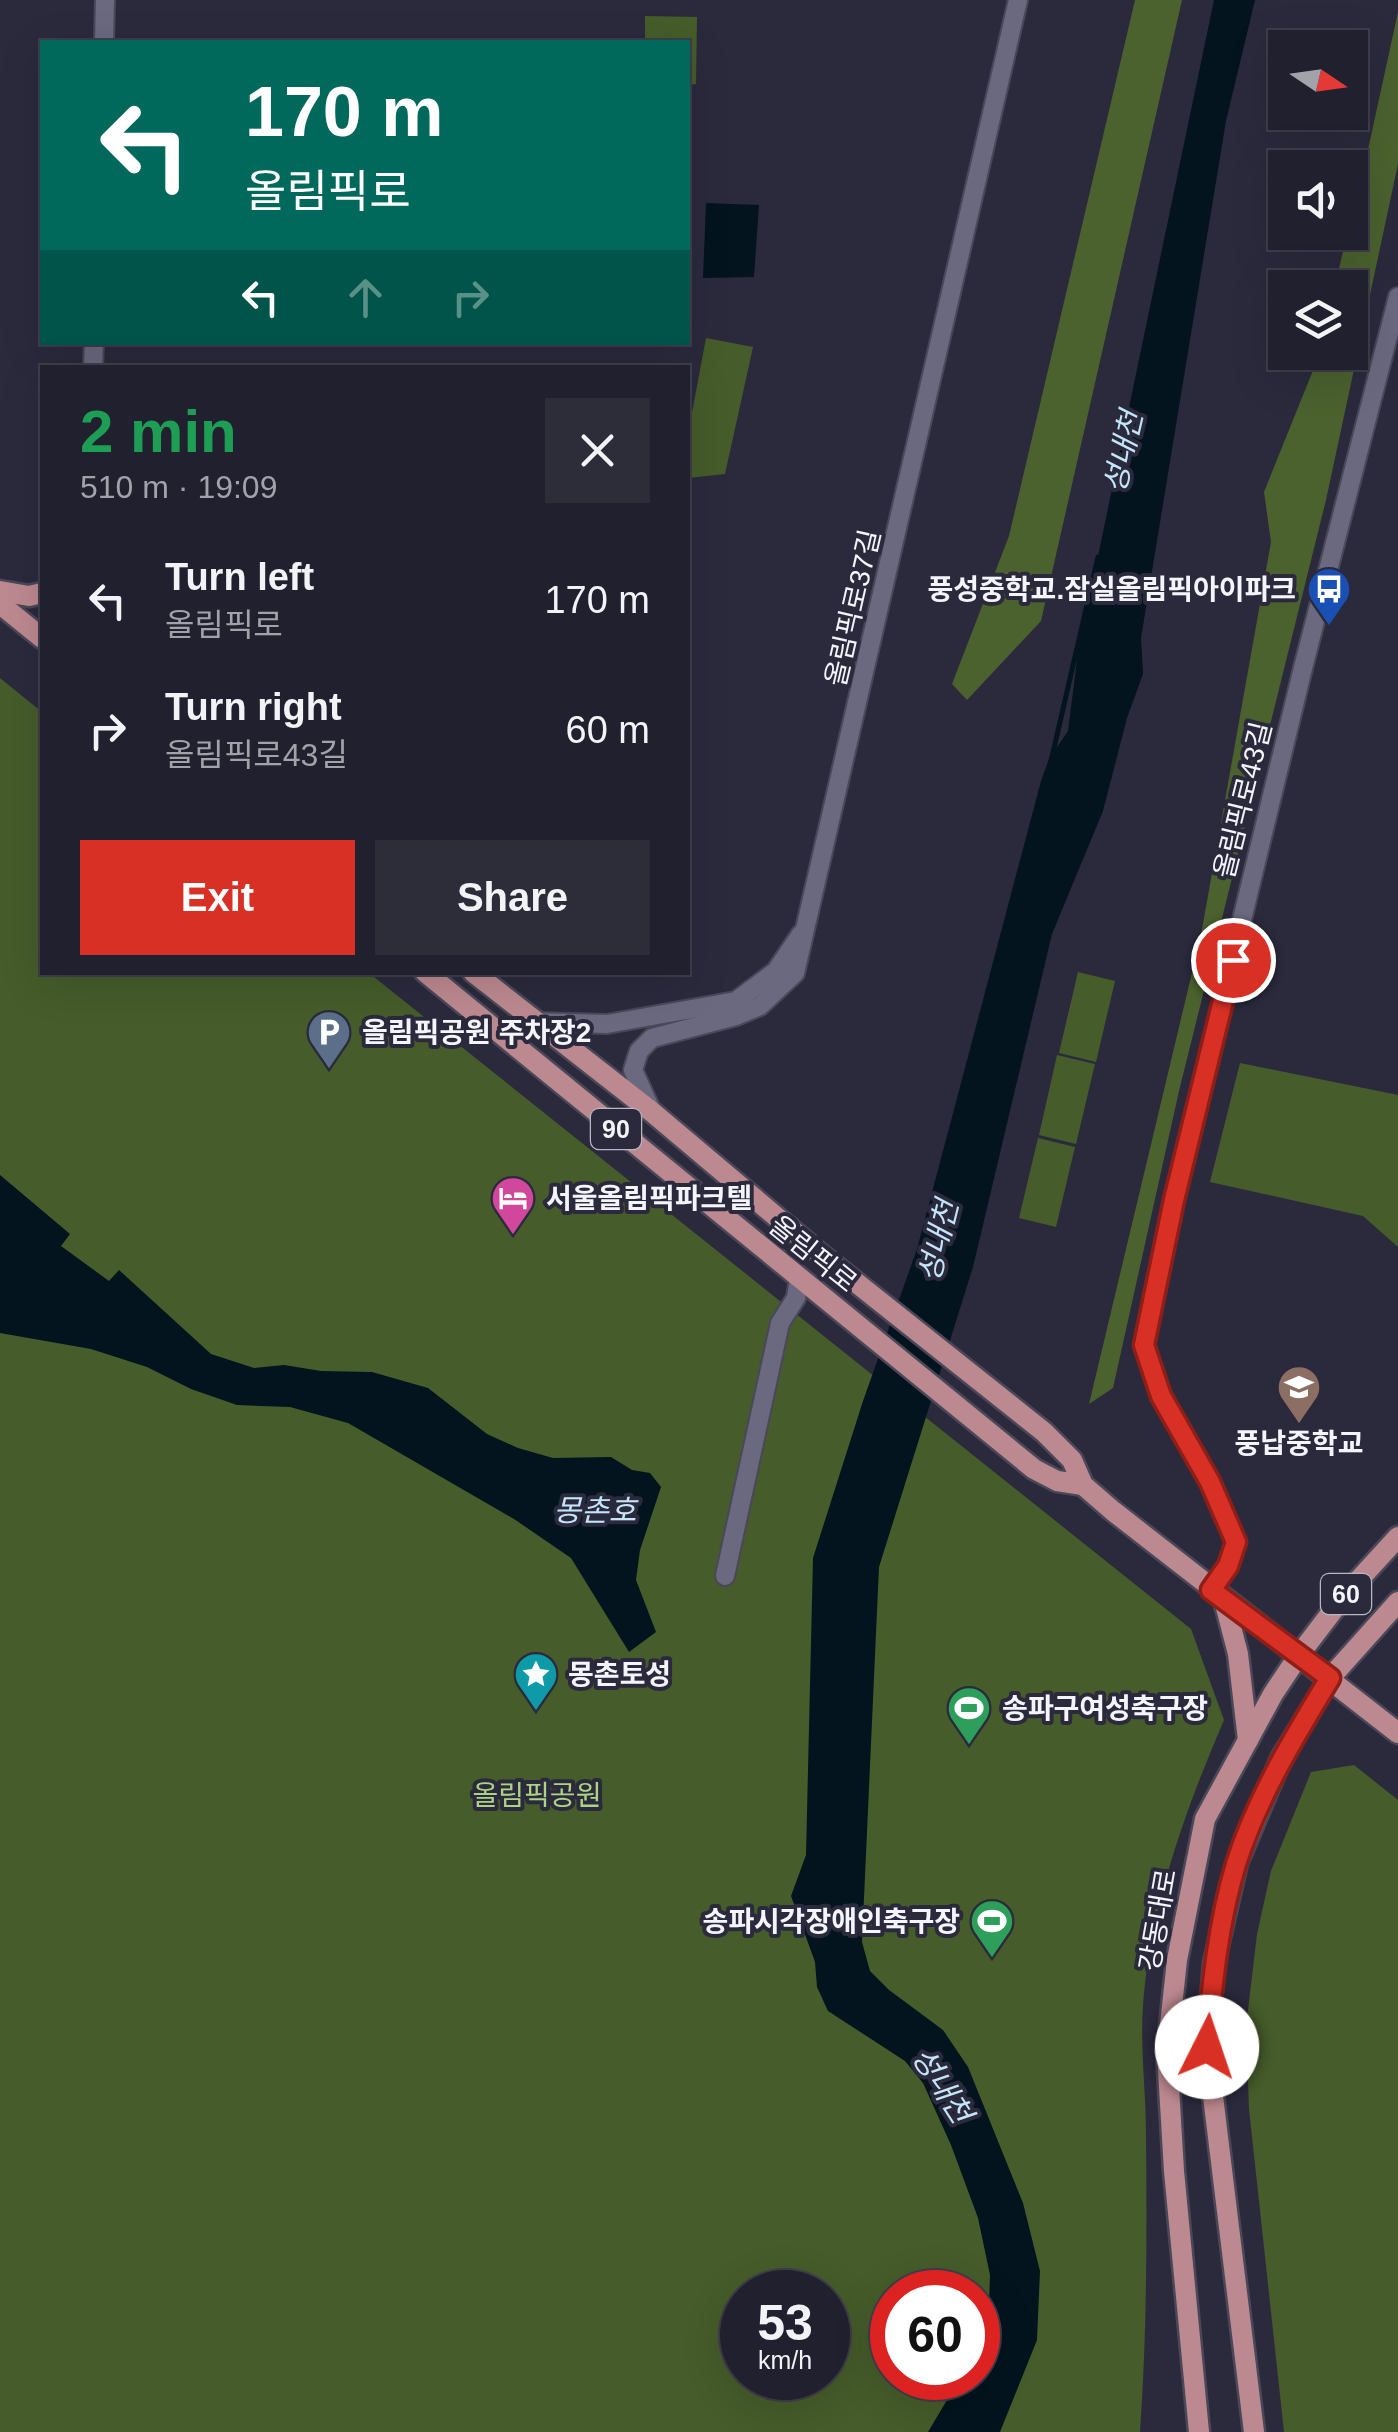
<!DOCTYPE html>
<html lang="en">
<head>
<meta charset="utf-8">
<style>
	body { margin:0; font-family:Arial,"Noto Sans KR",sans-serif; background:#2d2d3a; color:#f1f3f6; height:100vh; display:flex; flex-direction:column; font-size:38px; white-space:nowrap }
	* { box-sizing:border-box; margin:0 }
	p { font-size:32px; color:#a2a3aa }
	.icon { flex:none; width:55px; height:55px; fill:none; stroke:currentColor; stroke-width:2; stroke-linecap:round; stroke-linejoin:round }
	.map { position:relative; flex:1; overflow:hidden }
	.panel { position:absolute; left:40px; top:365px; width:650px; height:610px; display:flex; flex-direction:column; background:#20202e; border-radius:0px; box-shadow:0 10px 40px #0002,0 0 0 2px #3d3e4a }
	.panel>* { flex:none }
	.top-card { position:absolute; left:40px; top:40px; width:650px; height:305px; border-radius:0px; box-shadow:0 10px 40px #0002,0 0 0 2px #3d3e4a; background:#00695c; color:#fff; overflow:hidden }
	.needle { width:65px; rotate:103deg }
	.controls { position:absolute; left:1268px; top:30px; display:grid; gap:20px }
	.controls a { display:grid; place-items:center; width:100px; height:100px; border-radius:0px; background:#20202e; box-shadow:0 10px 40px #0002,0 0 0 2px #3d3e4a; font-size:50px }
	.speed { position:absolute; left:720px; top:2270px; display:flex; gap:20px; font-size:50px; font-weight:700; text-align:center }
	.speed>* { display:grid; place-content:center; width:130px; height:130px; border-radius:50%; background:#20202e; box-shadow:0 10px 40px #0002,0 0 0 2px #3d3e4a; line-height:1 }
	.speed small { font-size:25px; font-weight:400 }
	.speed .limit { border:15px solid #d22; background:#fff; color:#111 }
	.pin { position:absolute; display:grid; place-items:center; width:85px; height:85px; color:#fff; margin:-42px; border:5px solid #fff; border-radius:50%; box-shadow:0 2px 10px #0007 }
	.me { position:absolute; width:110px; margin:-55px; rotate:4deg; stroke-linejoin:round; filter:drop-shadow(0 0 8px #0008) }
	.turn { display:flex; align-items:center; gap:35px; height:210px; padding:0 40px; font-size:45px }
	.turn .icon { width:130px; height:130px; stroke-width:2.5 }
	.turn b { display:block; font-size:70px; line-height:85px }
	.lanes { display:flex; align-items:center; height:95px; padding:0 40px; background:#0003; justify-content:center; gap:50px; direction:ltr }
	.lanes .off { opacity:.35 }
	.round { display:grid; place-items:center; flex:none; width:105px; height:105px; border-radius:0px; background:#2d2d3a }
	.summary { display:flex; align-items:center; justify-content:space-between; height:170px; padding:0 40px }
	h1 { font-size:60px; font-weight:700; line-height:75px; color:#1e9e55 }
	.cta { display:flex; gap:20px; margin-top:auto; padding:20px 40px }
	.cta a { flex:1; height:115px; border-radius:0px; background:#d93025; color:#fff; font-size:40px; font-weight:700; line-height:115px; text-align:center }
	.cta a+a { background:#2d2d3a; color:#f1f3f6 }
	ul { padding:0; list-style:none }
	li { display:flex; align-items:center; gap:30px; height:130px; padding:0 40px }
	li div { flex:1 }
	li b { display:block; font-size:38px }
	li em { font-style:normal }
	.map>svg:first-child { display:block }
	.green { fill:#465c2a; fill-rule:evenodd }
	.forest { fill:#4b612e }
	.water { fill:#03141e }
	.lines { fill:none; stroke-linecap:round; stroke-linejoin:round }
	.stream { stroke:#03141e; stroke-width:5 }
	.minor-casing { stroke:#4a4858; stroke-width:22 }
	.major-casing { stroke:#4a4858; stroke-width:25 }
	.minor { stroke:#6a6980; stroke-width:18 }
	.major { stroke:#bd8990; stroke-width:20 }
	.route-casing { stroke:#8d1f18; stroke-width:25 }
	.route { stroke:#d93025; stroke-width:18 }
	.labels { text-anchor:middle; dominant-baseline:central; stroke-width:8; stroke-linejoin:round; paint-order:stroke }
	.shield { fill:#2b2a3d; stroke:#b8b7c4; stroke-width:2.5 }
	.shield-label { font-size:25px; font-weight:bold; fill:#f4f4fe }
	.poi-label { font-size:28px; font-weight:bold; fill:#f4f4fe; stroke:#2b2a3d; text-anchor:start }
	.street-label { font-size:28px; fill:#f4f4fe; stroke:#2b2a3d }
	.park-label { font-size:28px; fill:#add283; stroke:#2b2a3d }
	.water-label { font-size:30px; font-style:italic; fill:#c4e5f9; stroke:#2b2a3d }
</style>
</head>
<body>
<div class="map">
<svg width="1398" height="2432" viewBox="0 0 1398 2432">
	<rect width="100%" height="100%" fill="#2b2a3d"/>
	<g class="green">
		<polygon points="645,16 697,17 696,84 688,85 688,42 645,42"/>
		<polygon points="706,338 753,347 725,474 688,478 688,434"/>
		<path d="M0,678l42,34v260l327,1 822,656 33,91c-39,91 -73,184 -81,285 -3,44 3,86 3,129 1,100 1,199 -6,298h-1140zM742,2292h86v86h-86zM892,2292h86v86h-86z"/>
		<polygon points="1078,972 1115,981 1096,1062 1059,1053"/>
		<polygon points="1057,1055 1095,1064 1076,1144 1039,1135"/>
		<polygon points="1240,1063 1398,1095 1398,1247 1363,1216 1210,1182"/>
		<polygon points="1038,1138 1075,1147 1056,1227 1019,1218"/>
		<polygon points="1354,1765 1398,1800 1398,2432 1284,2432 1249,2109 1246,2027 1257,1934 1271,1871 1311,1772"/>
	</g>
	<g class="forest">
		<polygon points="1135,0 1182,0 1041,621 967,700 952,684 1009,536"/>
		<polygon points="1398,12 1398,164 1326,500 1179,1091 1113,1388 1089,1404 1201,935 1271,542 1264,492 1320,353 1350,352 1350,288 1335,287 1347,233 1350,232"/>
	</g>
	<g class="water">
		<polygon points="1214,0 1255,0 1226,121 1141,638 1143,674 1127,718 1103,811 1052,934 973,1267 879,1567 862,1942 870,1971 889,1990 943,2030 968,2067 1023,2203 1040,2271 1037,2340 1000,2432 928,2432 960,2378 978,2378 978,2348 988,2331 990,2275 978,2218 951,2145 923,2083 905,2061 828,2011 817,1987 815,1962 791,1896 806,1855 813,1558 863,1401 917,1249 1041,781 1049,759 1068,731 1078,652"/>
		<polygon points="706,203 759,205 754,277 703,278"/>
		<polygon points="0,1175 70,1234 61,1246 109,1281 119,1270 211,1354 254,1368 284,1365 321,1371 372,1372 428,1388 487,1434 518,1448 553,1458 611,1457 632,1470 650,1473 661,1487 640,1550 636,1580 656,1632 629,1652 571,1558 514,1519 348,1423 290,1407 237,1405 191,1389 147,1367 91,1349 0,1333"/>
	</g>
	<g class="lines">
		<polyline class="stream" points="1051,761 1098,557"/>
		<g class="minor-casing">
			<g id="minor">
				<polyline points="104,42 105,0"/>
				<polyline points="93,368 94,342"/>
				<polyline points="534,1022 607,1024 736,1001 776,971 801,934"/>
				<polyline points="652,1112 633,1070 639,1051 652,1038 736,1016 760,1006 795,973 1018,0"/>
				<polyline points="725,1576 780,1323 796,1298 799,1278"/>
				<polyline points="1211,1589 1228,1565 1236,1542 1210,1482 1161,1396 1144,1345 1174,1200 1303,668 1398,297"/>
			</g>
		</g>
		<g class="major-casing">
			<g id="major">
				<polyline points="0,591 29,596 42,593"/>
				<polyline points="0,604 42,638"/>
				<polyline points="425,972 1034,1469 1057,1481 1083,1485"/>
				<polyline points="473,972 652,1112 824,1257 1044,1432 1072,1460 1083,1485 1113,1511 1398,1733"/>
				<polyline points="1224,1600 1238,1654 1248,1740"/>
				<polyline points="1199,2432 1174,2171 1167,2053 1177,1960 1205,1819 1273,1694 1299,1655 1344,1596 1398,1537"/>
				<polyline points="1254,2432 1207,2047 1214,1963 1237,1863 1281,1759 1330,1678 1398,1602"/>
			</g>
		</g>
		<use href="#minor" class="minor"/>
		<use href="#major" class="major"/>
	</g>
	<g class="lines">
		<g class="route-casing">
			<path id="route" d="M1207,2047c5,-62 11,-123 29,-183 21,-66 58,-127 94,-186l-119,-88 17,-24 8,-24 -26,-60 -49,-86 -17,-51 30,-145 59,-240"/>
		</g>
		<use href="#route" class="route"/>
	</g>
	<defs>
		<g id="bus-pin" transform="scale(2.25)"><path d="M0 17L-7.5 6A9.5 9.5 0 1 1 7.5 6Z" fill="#1a4fb4" stroke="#2b2a3d"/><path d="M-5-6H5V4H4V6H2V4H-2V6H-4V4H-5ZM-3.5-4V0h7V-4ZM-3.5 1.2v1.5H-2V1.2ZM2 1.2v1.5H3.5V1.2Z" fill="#fff"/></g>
		<g id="parking-pin" transform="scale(2.25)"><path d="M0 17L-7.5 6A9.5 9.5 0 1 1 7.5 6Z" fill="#5c6f8a" stroke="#2b2a3d"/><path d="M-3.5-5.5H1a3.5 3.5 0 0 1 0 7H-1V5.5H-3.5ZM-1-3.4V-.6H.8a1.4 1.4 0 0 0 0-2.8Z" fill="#fff"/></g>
		<g id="hotel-pin" transform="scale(2.25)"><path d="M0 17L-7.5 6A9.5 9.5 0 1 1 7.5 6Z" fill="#d1479c" stroke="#2b2a3d"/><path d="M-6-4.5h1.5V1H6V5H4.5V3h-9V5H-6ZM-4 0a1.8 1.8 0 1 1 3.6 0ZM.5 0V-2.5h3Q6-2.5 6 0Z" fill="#fff"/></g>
		<g id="school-pin" transform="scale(2.25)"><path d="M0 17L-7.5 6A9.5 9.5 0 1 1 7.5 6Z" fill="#8d6e63" stroke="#2b2a3d"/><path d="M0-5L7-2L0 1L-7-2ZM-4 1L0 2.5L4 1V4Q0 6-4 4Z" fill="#fff"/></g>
		<g id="sight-pin" transform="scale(2.25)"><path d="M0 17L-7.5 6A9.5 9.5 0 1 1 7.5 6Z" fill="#0f9aa8" stroke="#2b2a3d"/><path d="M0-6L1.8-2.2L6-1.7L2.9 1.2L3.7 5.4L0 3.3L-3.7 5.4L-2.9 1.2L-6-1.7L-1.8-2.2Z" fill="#fff"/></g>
		<g id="stadium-pin" transform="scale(2.25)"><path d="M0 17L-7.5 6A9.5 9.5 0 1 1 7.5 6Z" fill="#2e9e5b" stroke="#2b2a3d"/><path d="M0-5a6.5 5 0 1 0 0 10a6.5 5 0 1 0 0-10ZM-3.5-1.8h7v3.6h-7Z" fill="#fff"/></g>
	</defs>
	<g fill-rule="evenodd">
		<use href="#bus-pin" x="1329" y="589"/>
		<use href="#parking-pin" x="329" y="1032"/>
		<use href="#hotel-pin" x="513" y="1198"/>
		<use href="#school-pin" x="1299" y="1387"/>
		<use href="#sight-pin" x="536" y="1674"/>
		<use href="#stadium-pin" x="969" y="1708"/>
		<use href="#stadium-pin" x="992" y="1921"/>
	</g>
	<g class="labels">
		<g class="shield">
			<rect x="591" y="1109" width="50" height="40" rx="8"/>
			<rect x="1321" y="1574" width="50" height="40" rx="8"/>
		</g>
		<g class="shield-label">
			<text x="616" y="1129">90</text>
			<text x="1346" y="1594">60</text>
		</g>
		<g class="poi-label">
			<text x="1296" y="589" text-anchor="end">풍성중학교.잠실올림픽아이파크</text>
			<text x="362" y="1032">올림픽공원 주차장2</text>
			<text x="546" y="1198">서울올림픽파크텔</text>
			<text x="1299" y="1443" text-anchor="middle">풍납중학교</text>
			<text x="568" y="1674">몽촌토성</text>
			<text x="1002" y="1708">송파구여성축구장</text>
			<text x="960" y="1921" text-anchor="end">송파시각장애인축구장</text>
		</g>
		<g class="street-label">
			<text transform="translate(853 608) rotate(-77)">올림픽로37길</text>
			<text transform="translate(1243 800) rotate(-76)">올림픽로43길</text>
			<text transform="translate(813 1254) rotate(39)">올림픽로</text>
			<text transform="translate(1158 1920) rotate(-80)">강동대로</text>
		</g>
		<g class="park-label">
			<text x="537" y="1795">올림픽공원</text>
		</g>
		<g class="water-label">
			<text transform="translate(1123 452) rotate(-77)">성내천</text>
			<text transform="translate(938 1241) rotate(-76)">성내천</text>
			<text x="595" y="1510">몽촌호</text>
			<text transform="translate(942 2085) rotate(57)">성내천</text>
		</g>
	</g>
</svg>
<div class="controls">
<a><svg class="needle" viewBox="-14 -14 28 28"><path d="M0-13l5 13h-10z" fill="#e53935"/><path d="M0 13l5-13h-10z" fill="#a2a3aa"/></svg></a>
<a><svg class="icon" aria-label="sound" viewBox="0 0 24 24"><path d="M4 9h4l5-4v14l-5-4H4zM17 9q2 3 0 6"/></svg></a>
<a><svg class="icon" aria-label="layers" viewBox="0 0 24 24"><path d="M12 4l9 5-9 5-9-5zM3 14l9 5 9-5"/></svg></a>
</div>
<div class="speed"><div>53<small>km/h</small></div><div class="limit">60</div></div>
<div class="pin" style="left:1233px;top:960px;background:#d93025"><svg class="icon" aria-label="arrive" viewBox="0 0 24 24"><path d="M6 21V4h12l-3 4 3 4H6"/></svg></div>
<svg class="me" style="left:1207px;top:2047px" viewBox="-20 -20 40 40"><circle r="19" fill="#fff"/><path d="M0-13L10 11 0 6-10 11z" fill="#d93025"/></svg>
<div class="top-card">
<div class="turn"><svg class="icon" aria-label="left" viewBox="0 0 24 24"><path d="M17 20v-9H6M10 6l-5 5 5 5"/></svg><div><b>170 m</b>올림픽로</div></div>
<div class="lanes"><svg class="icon" aria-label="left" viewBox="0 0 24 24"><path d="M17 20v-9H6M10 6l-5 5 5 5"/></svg><svg class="icon off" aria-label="ahead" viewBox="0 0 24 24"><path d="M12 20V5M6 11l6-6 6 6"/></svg><svg class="icon off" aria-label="right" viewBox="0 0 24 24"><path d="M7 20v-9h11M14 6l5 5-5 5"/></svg></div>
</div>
<section class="panel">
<div class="summary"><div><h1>2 min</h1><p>510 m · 19:09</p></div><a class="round"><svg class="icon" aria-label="close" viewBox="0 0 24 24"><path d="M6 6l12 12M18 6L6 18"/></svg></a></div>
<ul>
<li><svg class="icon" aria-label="left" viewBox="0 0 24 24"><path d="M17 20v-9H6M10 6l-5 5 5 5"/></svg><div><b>Turn left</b><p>올림픽로</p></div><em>170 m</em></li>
<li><svg class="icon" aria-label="right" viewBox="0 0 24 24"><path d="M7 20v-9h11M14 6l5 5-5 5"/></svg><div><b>Turn right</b><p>올림픽로43길</p></div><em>60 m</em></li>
</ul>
<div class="cta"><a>Exit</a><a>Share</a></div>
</section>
</div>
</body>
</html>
